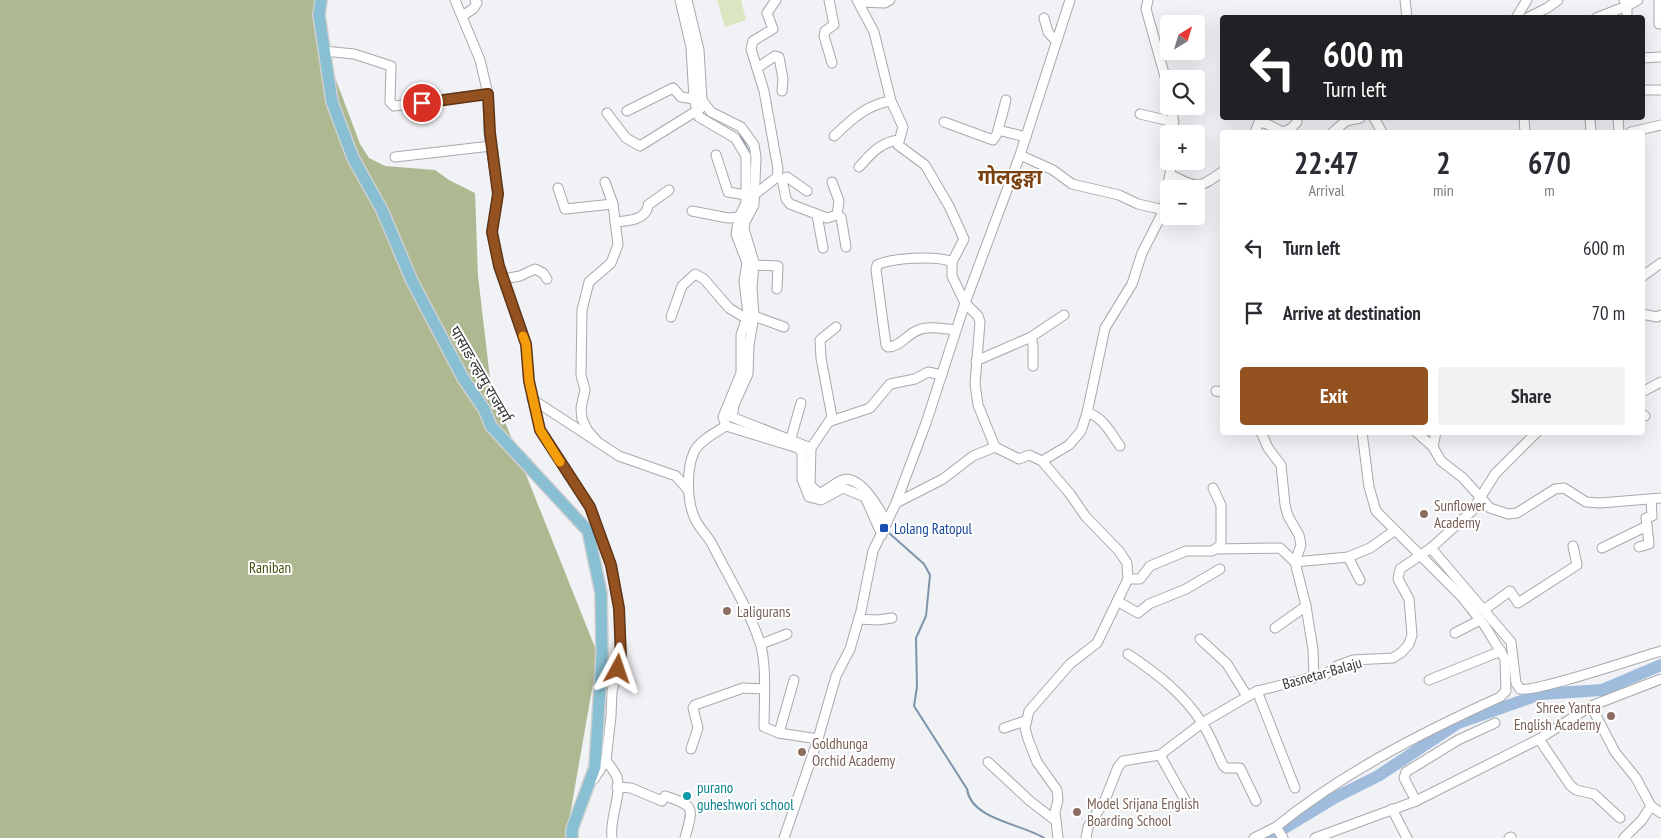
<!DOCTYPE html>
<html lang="en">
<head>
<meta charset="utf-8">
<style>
	body { margin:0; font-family:"PT Sans Narrow","Noto Sans Devanagari",sans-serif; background:#f2f2f3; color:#2b2b33; height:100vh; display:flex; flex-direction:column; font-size:19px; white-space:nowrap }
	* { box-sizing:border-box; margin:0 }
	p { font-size:16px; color:#7c7c81 }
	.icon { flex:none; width:28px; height:28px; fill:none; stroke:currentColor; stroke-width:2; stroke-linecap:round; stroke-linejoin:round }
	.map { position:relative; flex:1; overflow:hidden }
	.drawer { position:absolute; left:1220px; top:130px; width:425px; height:305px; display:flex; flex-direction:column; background:#fff; border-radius:5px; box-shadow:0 5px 20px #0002 }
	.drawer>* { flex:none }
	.banner { position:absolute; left:1220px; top:15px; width:425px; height:105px; border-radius:5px; box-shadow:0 5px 20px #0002; background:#202124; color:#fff; overflow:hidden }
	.needle { width:32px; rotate:38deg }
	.controls { position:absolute; left:1160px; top:15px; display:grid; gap:10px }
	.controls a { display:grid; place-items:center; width:45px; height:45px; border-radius:5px; background:#fff; box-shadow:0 5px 20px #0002; font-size:25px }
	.pin { position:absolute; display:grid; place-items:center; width:42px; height:42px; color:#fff; margin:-21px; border:2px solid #fff; border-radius:50%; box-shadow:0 1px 5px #0007 }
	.me { position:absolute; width:55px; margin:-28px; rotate:5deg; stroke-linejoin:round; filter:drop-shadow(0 0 4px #0008) }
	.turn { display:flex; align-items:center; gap:18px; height:105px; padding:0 20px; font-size:22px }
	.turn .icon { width:65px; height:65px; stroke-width:2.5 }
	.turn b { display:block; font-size:35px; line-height:42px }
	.eta { display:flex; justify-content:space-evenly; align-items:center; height:85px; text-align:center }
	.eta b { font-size:30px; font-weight:600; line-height:35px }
	.action { display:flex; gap:10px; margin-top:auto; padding:10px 20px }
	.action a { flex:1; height:58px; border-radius:5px; background:#945220; color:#fff; font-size:20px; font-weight:600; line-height:58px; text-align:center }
	.action a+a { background:#f2f2f3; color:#2b2b33 }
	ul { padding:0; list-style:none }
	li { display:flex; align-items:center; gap:15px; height:65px; padding:0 20px }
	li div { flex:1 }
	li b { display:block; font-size:19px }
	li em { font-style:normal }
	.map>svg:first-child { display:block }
	.green { fill:#dce5c1 }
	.forest { fill:#afb991 }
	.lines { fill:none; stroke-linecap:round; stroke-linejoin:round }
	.stream { stroke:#7f94aa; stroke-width:2 }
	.river { stroke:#9fbcdc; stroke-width:12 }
	.minor-casing { stroke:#a7a9ad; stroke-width:11 }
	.major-casing { stroke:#cecfcf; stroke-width:14 }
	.minor { stroke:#fff; stroke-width:9 }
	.major { stroke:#89bfd3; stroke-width:11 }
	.route-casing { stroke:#603515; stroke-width:12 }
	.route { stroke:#945220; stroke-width:9 }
	.slow { stroke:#f59e0b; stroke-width:9 }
	.education-dot { fill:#8d6e63; stroke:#fff; stroke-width:2 }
	.transit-dot { fill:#1a4fb4; stroke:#fff; stroke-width:2 }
	.culture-dot { fill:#0f9aa8; stroke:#fff; stroke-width:2 }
	.labels { text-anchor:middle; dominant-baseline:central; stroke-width:4; stroke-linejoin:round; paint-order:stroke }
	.street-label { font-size:15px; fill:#343536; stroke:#fff }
	.education-label { font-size:15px; fill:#785e54; stroke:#fff; text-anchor:start }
	.transit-label { font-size:15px; fill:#164399; stroke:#fff; text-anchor:start }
	.park-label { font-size:15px; fill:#454f10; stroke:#fff }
	.culture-label { font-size:15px; fill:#0d838f; stroke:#fff; text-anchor:start }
	.district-label { font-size:20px; font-weight:bold; fill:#7c4111; stroke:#fff }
</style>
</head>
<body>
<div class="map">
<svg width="1661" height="838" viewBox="0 0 1661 838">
	<rect width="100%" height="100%" fill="#f0f2f6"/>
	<polygon class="green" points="717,0 741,0 746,20 725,27"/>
	<polygon class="forest" points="0,0 323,0 324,48 360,144 369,158 385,166 435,170 449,180 475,193 478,276 491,387 598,655 566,838 0,838"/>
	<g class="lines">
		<g class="stream">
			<polyline points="730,130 742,138 751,156"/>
			<polyline points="727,418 732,423 750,429"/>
			<path d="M889,533l35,31 6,11 -4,41 -10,22 1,49 -3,19 53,83c4,31 56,35 77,49"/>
		</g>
		<polyline class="river" points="1268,838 1334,798 1378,776 1458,723 1541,694 1602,690 1661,665"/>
		<g class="minor-casing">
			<g id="minor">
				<polyline points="455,0 480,60 488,94 489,133 498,194 492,232 499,266 526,345 529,381 540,429 590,507 611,565 619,608 621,658 612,691 611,716 606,760 594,779"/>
				<polyline points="680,0 691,47 694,99"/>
				<polyline points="687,0 699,50 702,100 711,112 741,127 754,145 756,157 754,205 745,222 744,229 754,262 752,288 754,316 749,345 748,374 734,405 732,417 811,448"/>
				<polyline points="829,0 834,25 825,31 824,36 832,63"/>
				<polyline points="857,0 874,32 891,101 903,127 898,145 925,165 949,206 964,239 952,262 952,276 965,303 978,316 980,322 975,384 978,405 995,447 1019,459 1029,455 1042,461 1070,494 1086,517 1119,551 1127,563 1128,579 1097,643 1070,664 1029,711 1025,728 1028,739 1037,762 1057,790 1058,800 1055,812 1058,838"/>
				<polyline points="1148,0 1146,9 1169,91"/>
				<polyline points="1405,0 1407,18"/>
				<polyline points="858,2 885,3 890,0"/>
				<polyline points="462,16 473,9 477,3 475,0"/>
				<polyline points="1044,18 1048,32 1056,41"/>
				<polyline points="1516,18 1527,0"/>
				<polyline points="1527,18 1547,8 1558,0"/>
				<polyline points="1596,18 1627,6 1624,0"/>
				<polyline points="1627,18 1627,6 1638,0"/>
				<polyline points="1659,24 1659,0"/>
				<polyline points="324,51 354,54 391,66 390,102 394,106 488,94"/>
				<polyline points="1642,58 1661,57"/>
				<polyline points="757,68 775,56 779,57 783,79 782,91"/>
				<polyline points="1642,90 1661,90"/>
				<polyline points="627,111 673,88 681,97 694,99 699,117 735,138 746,156 746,203 739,217 736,234 747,263 744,281 748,314 741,335 741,373 723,417 726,426"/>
				<polyline points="607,113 626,138 640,146 701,108"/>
				<polyline points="1140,114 1174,122"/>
				<polyline points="1374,118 1382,132"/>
				<polyline points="1524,118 1525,132"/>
				<polyline points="1590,118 1591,132"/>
				<polyline points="1618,118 1619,132"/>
				<polyline points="944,122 993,140 997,134 1006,100"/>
				<polyline points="998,130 1026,137"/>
				<path d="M1255,132l4,-10c18,2 22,20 38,0"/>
				<polyline points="1333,132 1346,121 1360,118"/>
				<polyline points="1631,132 1661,125"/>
				<polyline points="1173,134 1173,106"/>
				<path d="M834,136c18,-17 32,-31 57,-35"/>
				<polyline points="716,155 728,192 746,195"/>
				<polyline points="1020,155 1053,170 1072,184 1119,195 1138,204 1164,210"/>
				<polyline points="395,157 491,146"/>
				<path d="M859,167c12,-13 21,-25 40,-27"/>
				<path d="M1171,175c27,13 26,15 51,-3"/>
				<polyline points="777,177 782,179 786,199 790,204 827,218 837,215 841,217 846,247"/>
				<polyline points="782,179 787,177 807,191"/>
				<polyline points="832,182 839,201 837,215"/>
				<polyline points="558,188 565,209 613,204"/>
				<polyline points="754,195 777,177 778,169 764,91 751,49 753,41 773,29 767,13 776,0"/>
				<polyline points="692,211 728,218 739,217"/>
				<polyline points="817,215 823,248"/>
				<path d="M615,222c12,-1 32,-2 33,-17l21,-15"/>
				<path d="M952,262c-14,-7 -61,-4 -75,3l-1,5 10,75 2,2c11,0 18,-11 28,-16 12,-6 27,-2 40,-1"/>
				<polyline points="754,265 778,266 777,289"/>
				<polyline points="1643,276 1661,263"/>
				<polyline points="503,279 520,276 535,269 543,273 547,279"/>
				<polyline points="1642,314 1657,317 1661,315"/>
				<polyline points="754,316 784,327"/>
				<polyline points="671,317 682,286 695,274 704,279 729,308 747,319"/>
				<path d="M836,327l-16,13 1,18 11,59 -21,31 -1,37 9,8c8,-2 13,-8 21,-12 19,-10 40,29 47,42"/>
				<polyline points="1031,337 1033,346 1033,366"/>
				<polyline points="976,361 1031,337 1064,315"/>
				<polyline points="1216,391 1222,392"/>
				<polyline points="1642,392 1661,382"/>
				<polyline points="532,399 619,456 676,476 688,490"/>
				<path d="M1087,413c16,3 24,21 33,33"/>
				<polyline points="1642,414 1645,416"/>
				<polyline points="831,421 870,408 890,384 915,379 928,372 942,375"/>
				<polyline points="1261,432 1268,448 1281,465 1285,505 1288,516 1299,535 1301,545 1295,562 1306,606 1313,650 1314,678"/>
				<polyline points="1416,432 1433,447"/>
				<polyline points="1436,432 1433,447 1441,461 1463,478 1490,508 1508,514 1517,513 1555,489 1564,488 1586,502 1600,503 1661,498"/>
				<polyline points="791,438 801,403"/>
				<polyline points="596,440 588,431 582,419 581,408 585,390 581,375 582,310 589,282 611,263 618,245 613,204 605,182"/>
				<polyline points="1042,461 1069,445 1081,431 1087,413 1105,328 1132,284 1142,253 1164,210 1172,161"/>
				<polyline points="896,503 943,479 973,456 995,447"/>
				<polyline points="1639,547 1649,544 1646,518 1652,516 1651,499"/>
				<path d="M1431,548l80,94 5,41 4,6c14,4 120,-32 141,-38"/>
				<polyline points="1602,548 1647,526"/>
				<polyline points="1216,549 1280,548 1295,562 1348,557 1370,548 1394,531"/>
				<polyline points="1348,557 1360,580"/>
				<polyline points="1128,579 1140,579 1150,566 1186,551 1212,551 1221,545 1221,505 1213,488"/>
				<polyline points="1117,601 1138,613 1149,604 1186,589 1220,569"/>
				<polyline points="1485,609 1510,591 1518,603 1577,565 1573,546"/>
				<polyline points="859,619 878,620 892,618"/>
				<polyline points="1275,628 1306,606"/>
				<polyline points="1455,633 1480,620"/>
				<polyline points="1200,639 1227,664 1247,696"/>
				<polyline points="761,644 787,634"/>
				<path d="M1128,654c28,19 56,40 74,69 9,13 14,28 21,42l3,3h14l16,33"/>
				<polyline points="1429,680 1501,651"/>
				<polyline points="1257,691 1295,788"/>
				<polyline points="1591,706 1615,752 1636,778 1651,806 1661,813"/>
				<polyline points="1004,728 1025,721"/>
				<polyline points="779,733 794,680"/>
				<path d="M818,739l-39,-6 -15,-6c0,-22 3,-64 -4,-84 -11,-34 -32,-67 -48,-99 -5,-9 -13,-16 -17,-25 -8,-17 -9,-49 -1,-67 5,-11 22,-20 32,-26l72,22 4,4v27l7,18 12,3 22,-12 22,9 17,38"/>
				<polyline points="1539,739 1570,785 1576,790 1594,794 1620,818"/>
				<polyline points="691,749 698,728 693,708 695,705 743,688 763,689"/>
				<polyline points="1160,755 1185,800"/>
				<path d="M606,760c3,5 9,12 11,17 5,20 -8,41 -5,61"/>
				<polyline points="988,762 1030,801 1056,821"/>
				<path d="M617,787l14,1 31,13 3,-5c31,10 28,12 20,42"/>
				<polyline points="1416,801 1404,778 1406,772 1458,740 1495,723"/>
				<polyline points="1392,809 1407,838"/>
				<polyline points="784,838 818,739 836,676 850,649 861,611 873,551 896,503 926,423 965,303 1020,155 1070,0"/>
				<polyline points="1086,838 1088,827 1105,800 1118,767 1123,761 1160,755 1202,723 1257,691 1326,674 1337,666 1353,660 1393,658 1402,652 1409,644 1412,635 1409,599 1398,579 1400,569 1431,548 1472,511 1495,474 1537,432"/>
				<polyline points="1254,838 1276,827"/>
				<path d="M1283,838l-7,-11c68,-55 145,-94 224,-130l6,-6 -1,-32 -20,-33 -24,-30 -85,-85 -7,-24 -7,-55"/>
				<polyline points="1315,838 1416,801 1539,739 1591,706 1661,679"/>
				<polyline points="1509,838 1511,837"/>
				<polyline points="1624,838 1642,820 1651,806"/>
			</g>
		</g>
		<g class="major-casing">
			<polyline id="major" points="321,0 319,15 332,102 353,158 382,210 412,281 463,378 484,409 491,426 588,531 601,593 602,654 595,767 572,829 572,838"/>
		</g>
		<use href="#minor" class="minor"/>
		<use href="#major" class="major"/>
	</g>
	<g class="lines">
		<g class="route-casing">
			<polyline id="route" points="422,103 488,94 490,133 498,194 492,232 499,266 526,344 529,381 540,430 590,507 611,565 619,608 621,658 618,669"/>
		</g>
		<use href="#route" class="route"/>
		<polyline class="slow" points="523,336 526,344 529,381 540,430 560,462"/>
	</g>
	<g class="education-dot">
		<circle cx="1424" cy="514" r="5"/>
		<circle cx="727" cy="611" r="5"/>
		<circle cx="1611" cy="716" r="5"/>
		<circle cx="802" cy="752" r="5"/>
		<circle cx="1077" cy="812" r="5"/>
	</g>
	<rect class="transit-dot" x="879" y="523" width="10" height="10" rx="2.5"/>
	<circle class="culture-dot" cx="687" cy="796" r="5"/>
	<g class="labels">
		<g class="street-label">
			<text transform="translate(481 374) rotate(60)">पासाङ ल्हामु राजमर्ग</text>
			<text transform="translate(1322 673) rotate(-16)">Basnetar-Balaju</text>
		</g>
		<g class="education-label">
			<text x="1434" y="505">Sunflower<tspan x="1434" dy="17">Academy</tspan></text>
			<text x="737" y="611">Laligurans</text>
			<text x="1601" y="707" text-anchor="end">Shree Yantra<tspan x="1601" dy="17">English Academy</tspan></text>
			<text x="812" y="743">Goldhunga<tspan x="812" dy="17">Orchid Academy</tspan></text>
			<text x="1087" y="803">Model Srijana English<tspan x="1087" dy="17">Boarding School</tspan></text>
		</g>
		<g class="transit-label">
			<text x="894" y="528">Lolang Ratopul</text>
		</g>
		<g class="park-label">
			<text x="270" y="567">Raniban</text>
		</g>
		<g class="culture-label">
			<text x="697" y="787">purano<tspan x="697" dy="17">guheshwori school</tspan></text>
		</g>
		<g class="district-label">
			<text x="1010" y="177">गोलढुङ्गा</text>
		</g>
	</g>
</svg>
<div class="controls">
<a><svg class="needle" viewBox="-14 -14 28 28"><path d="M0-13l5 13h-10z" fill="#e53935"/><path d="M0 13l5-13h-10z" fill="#7c7c81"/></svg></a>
<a><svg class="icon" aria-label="search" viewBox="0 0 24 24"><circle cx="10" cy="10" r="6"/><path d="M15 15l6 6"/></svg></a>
<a>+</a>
<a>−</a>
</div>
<div class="pin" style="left:422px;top:103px;background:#d93025"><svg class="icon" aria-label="arrive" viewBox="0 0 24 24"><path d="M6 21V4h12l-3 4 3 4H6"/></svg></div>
<svg class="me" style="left:618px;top:669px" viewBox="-20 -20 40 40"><path d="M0-17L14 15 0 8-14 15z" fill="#945220" stroke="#fff" stroke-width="4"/></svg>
<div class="banner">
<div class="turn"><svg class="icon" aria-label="left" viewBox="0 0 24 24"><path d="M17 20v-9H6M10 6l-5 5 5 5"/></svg><div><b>600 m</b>Turn left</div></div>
</div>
<section class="drawer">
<div class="eta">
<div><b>22:47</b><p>Arrival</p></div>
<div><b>2</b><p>min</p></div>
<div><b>670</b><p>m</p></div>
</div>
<ul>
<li><svg class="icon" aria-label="left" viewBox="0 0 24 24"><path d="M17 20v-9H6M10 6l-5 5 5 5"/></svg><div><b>Turn left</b></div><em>600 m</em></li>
<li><svg class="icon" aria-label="arrive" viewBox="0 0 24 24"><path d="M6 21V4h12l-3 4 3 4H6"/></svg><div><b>Arrive at destination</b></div><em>70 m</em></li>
</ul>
<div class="action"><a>Exit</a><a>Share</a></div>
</section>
</div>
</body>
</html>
